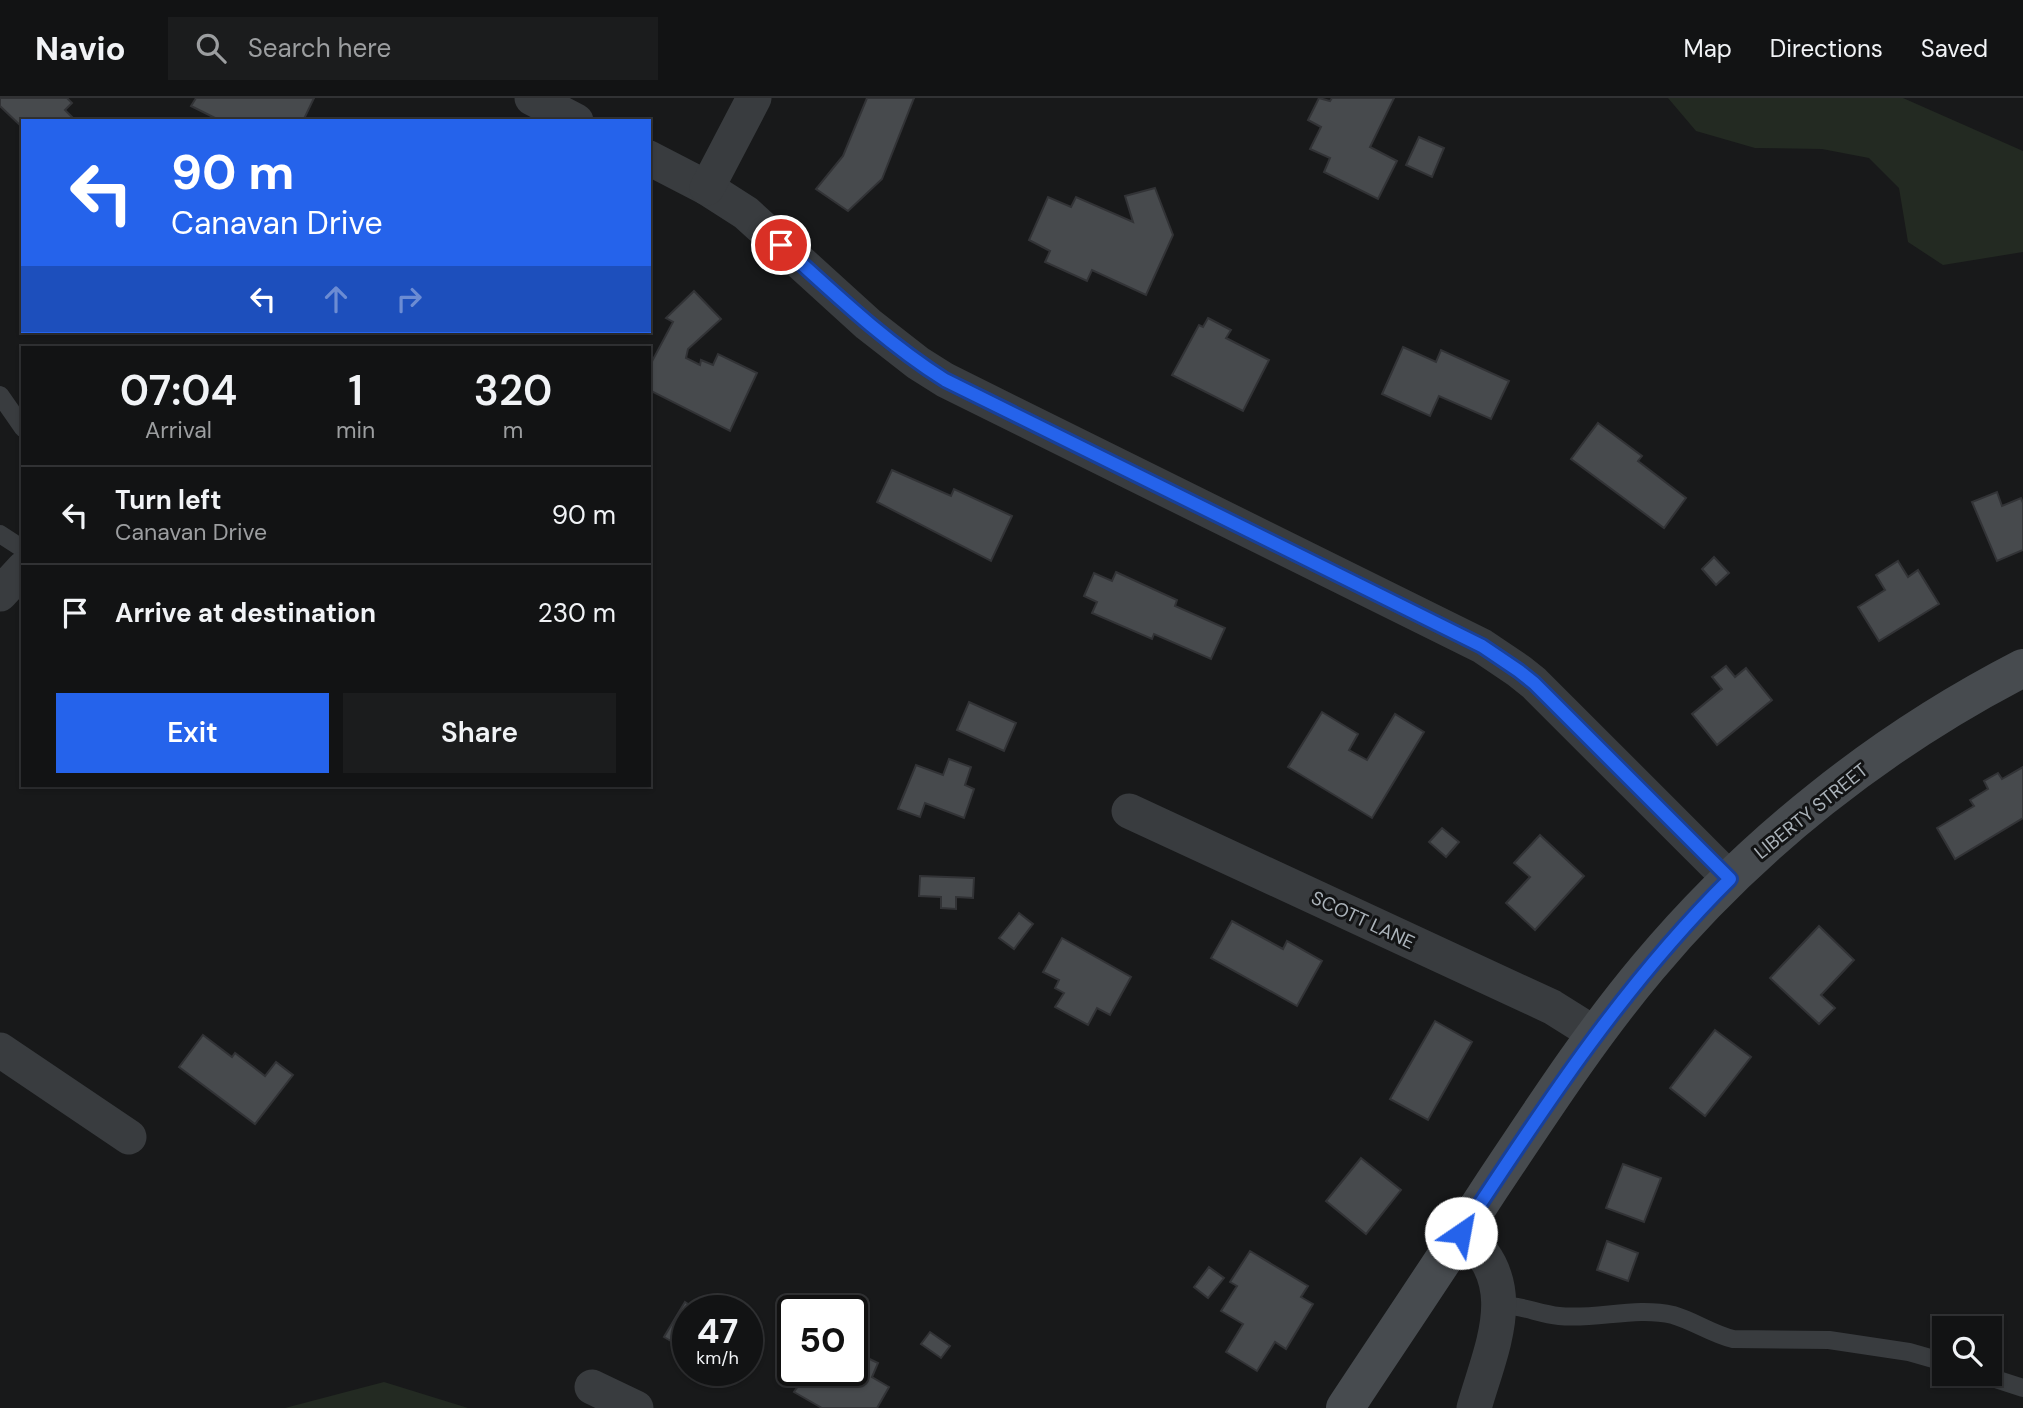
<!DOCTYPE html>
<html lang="en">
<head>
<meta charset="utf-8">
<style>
	body { margin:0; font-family:"DM Sans",sans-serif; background:#1b1c1d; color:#f1f3f6; height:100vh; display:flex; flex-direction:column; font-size:26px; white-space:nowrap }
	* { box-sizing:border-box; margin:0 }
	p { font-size:23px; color:#9c9ea0 }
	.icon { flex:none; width:38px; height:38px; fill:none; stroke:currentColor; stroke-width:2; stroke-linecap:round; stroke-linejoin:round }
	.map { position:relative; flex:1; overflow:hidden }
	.panel { position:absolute; left:21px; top:248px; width:630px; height:441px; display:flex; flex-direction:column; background:#121314; border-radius:0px; box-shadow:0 2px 5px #0004,0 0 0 2px #313234 }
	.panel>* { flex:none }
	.banner { position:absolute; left:21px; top:21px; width:630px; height:214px; border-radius:0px; box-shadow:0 2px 5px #0004,0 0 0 2px #313234; background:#2563eb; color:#fff; overflow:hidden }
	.fabs { position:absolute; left:1932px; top:1218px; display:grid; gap:14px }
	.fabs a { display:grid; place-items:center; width:70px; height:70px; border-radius:0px; background:#121314; box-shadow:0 2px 5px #0004,0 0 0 2px #313234; font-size:35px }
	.speed { position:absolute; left:672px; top:1197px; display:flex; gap:14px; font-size:35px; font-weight:700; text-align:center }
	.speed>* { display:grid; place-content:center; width:91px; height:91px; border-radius:50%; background:#121314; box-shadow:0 2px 5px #0004,0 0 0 2px #313234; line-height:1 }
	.speed small { font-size:18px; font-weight:400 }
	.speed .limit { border:4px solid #111; border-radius:10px; background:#fff; color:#111 }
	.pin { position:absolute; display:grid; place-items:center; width:60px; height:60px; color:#fff; margin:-30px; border:4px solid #fff; border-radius:50%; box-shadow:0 2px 7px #0007 }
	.me { position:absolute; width:77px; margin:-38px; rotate:33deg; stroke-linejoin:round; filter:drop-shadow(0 0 5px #0008) }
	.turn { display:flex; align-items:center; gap:24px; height:147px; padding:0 35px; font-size:32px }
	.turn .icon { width:91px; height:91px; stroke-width:2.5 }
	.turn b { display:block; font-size:49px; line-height:60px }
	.lanes { display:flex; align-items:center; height:66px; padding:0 35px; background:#0003; justify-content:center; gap:35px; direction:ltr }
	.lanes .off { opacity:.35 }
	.eta { display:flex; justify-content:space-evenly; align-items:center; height:119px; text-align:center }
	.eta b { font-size:42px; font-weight:600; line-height:49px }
	.action { display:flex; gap:14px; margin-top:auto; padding:14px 35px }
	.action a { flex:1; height:80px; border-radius:0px; background:#2563eb; color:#fff; font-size:28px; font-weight:600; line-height:80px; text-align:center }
	.action a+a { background:#1b1c1d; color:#f1f3f6 }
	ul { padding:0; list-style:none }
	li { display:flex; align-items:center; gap:21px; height:98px; padding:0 35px; border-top:2px solid #313234 }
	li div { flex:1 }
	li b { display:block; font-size:26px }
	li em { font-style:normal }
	header { display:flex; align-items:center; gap:42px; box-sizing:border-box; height:98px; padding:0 35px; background:#121314; border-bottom:2px solid #313234 }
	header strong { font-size:33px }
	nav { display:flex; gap:38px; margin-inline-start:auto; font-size:24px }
	.search { width:490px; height:63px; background:#1b1c1d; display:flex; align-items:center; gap:18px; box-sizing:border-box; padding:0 24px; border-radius:0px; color:#9c9ea0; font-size:26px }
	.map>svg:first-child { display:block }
	.green { fill:#232a22 }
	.building { fill:#474a4d; stroke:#323336; stroke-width:2 }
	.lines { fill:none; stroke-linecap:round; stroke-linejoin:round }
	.lane { stroke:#393c3f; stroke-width:18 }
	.street { stroke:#393c3f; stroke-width:35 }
	.secondary { stroke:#474b4f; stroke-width:38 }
	.route-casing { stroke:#184099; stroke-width:18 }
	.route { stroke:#2563eb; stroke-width:12 }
	.labels { text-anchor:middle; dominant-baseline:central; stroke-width:6; stroke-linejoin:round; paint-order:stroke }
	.street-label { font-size:19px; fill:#abb3ba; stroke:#131415 }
</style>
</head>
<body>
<header>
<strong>Navio</strong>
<div class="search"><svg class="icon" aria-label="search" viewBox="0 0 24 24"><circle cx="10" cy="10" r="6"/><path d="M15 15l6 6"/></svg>Search here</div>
<nav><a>Map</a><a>Directions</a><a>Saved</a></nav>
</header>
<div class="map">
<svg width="2023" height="1310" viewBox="0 0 2023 1310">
	<rect width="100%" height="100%" fill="#18191a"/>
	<g class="green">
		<polygon points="1668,0 1903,0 2023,53 2023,154 1943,167 1908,144 1899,90 1869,60 1822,51 1755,50 1696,33"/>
		<polygon points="384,1284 468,1310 285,1310"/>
	</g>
	<g class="building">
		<polygon points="0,0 67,0 72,5 65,12 76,23 23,23 23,30 0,8"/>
		<polygon points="196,0 314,0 303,23 221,23 191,8"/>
		<polygon points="867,0 914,0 882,81 848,113 816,91 843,58"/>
		<polygon points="1319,0 1330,3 1332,0 1394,0 1370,49 1397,63 1378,101 1324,74 1330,60 1310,51 1321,29 1308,22"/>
		<polygon points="1419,39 1444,50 1432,79 1406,67"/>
		<polygon points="1155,90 1173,137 1146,197 1092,172 1087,183 1045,164 1050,153 1029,142 1048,99 1071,109 1076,99 1133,124 1125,98"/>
		<polygon points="694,193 721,221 688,251 686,260 700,267 701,262 713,267 718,256 757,275 730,333 649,292 649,269 673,224 666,220"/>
		<polygon points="1208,220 1231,232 1226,240 1269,262 1243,313 1172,277 1199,227 1203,229"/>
		<polygon points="1403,249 1436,264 1441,252 1509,283 1491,321 1439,298 1430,318 1382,296"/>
		<polygon points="1598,325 1642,358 1638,363 1686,400 1664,430 1571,361"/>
		<polygon points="892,372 951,398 954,391 1012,418 991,463 877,404"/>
		<polygon points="1997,394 2002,408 2021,400 2023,405 2023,452 1997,463 1972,404"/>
		<polygon points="1714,459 1729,475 1716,487 1702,471"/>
		<polygon points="1898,463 1908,479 1918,472 1939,506 1879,543 1858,509 1885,492 1876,477"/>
		<polygon points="1116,474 1177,502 1175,508 1225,530 1211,561 1154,536 1152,541 1092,515 1097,504 1084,498 1094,475 1112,483"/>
		<polygon points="1726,568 1735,579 1746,570 1772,602 1717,647 1692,616 1722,591 1712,579"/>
		<polygon points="969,604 1016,625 1004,653 957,632"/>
		<polygon points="1322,614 1358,636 1349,652 1367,662 1395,616 1424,634 1372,720 1288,669"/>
		<polygon points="949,661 971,669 965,687 974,691 964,720 925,705 920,719 898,711 916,667 943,677"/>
		<polygon points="2023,669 2023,720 1955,761 1937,730 1974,708 1970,702 1988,691 1984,683 1998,675 2002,681"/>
		<polygon points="1442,730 1459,744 1446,759 1429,744"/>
		<polygon points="1540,737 1584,778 1535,832 1506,805 1530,779 1514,765"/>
		<polygon points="920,778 974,780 973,800 956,799 956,811 941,810 941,799 919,798"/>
		<polygon points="1019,815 1033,826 1014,851 999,840"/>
		<polygon points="1232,823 1283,851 1287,843 1322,863 1297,908 1211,860"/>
		<polygon points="1819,828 1854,862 1821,897 1835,910 1819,926 1770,880"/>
		<polygon points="1062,840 1131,879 1110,917 1097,910 1088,927 1055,909 1064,895 1055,890 1059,882 1043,874"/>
		<polygon points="1435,923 1472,944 1428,1022 1390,1001"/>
		<polygon points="1715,932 1751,959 1705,1018 1670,990"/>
		<polygon points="203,937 232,959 235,955 265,978 276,964 293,977 255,1026 179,969"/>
		<polygon points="1361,1060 1401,1092 1366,1136 1326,1103"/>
		<polygon points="1623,1066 1661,1080 1644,1124 1606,1110"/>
		<polygon points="1607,1143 1638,1155 1628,1183 1597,1172"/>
		<polygon points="1250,1153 1308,1188 1301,1199 1313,1206 1286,1251 1275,1244 1257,1273 1226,1254 1243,1226 1221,1213 1237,1188 1230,1184"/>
		<polygon points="1209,1169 1224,1180 1208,1200 1194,1189"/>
		<polygon points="685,1204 699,1213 688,1213 688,1253 664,1239"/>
		<polygon points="930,1234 950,1248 941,1260 921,1246"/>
		<polygon points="857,1255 878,1265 872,1279 889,1289 877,1310 822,1310 794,1294 809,1272 852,1272 852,1264"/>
	</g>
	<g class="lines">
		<g class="lane">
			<polyline points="0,297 23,330"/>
			<polyline points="0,436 23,451"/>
			<path d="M1500,1207c21,0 39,9 59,11 38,4 76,-10 114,-1 21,6 39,19 60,24l96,1 80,12 35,10"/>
			<polyline points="1980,1276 2023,1290"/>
		</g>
		<g class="street">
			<polyline points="532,0 576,23"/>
			<polyline points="649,60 707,90 746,115 868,226 918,265 945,282 1482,548 1519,573 1534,585 1730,781"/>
			<polyline points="707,90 754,0"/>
			<polyline points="0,496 23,471"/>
			<polyline points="1129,713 1552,909 1595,936"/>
			<polyline points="0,952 129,1039"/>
			<path d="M1461,1134c64,49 31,113 13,176"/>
			<polyline points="592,1289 636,1310"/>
		</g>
		<path class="secondary" d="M1345,1310c49,-74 98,-147 146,-221 50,-75 99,-151 157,-220 103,-123 233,-226 375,-299"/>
	</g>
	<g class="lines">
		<g class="route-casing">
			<path id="route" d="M781,147c53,48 104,97 164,135l537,266 37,25 15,12 196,196c-107,106 -187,229 -269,354"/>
		</g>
		<use href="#route" class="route"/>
	</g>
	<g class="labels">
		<g class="street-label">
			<text transform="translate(1811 713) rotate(-39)">LIBERTY STREET</text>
			<text transform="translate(1363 822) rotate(25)">SCOTT LANE</text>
		</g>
	</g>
</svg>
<div class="fabs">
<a><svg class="icon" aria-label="search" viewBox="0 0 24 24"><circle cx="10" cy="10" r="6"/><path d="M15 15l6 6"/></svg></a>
</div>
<div class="speed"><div>47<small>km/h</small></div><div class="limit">50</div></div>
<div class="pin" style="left:781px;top:147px;background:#d93025"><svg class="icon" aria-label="arrive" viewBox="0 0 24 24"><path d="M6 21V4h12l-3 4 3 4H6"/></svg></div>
<svg class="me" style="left:1461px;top:1135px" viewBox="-20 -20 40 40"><circle r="19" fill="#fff"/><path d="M0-13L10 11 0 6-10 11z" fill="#2563eb"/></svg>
<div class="banner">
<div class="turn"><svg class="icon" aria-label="left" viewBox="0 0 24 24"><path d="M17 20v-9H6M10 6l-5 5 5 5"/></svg><div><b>90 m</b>Canavan Drive</div></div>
<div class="lanes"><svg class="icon" aria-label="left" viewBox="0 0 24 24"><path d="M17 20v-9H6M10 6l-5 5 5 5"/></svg><svg class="icon off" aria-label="ahead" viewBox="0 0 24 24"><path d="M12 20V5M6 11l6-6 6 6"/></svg><svg class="icon off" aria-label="right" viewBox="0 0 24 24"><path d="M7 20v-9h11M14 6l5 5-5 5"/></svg></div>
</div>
<section class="panel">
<div class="eta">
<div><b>07:04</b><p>Arrival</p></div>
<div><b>1</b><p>min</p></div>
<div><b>320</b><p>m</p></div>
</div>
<ul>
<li><svg class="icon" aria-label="left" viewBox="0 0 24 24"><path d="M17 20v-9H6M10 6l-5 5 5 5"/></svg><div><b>Turn left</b><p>Canavan Drive</p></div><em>90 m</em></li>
<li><svg class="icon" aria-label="arrive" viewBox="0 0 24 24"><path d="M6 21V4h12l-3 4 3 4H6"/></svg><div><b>Arrive at destination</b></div><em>230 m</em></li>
</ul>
<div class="action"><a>Exit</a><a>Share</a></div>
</section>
</div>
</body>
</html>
